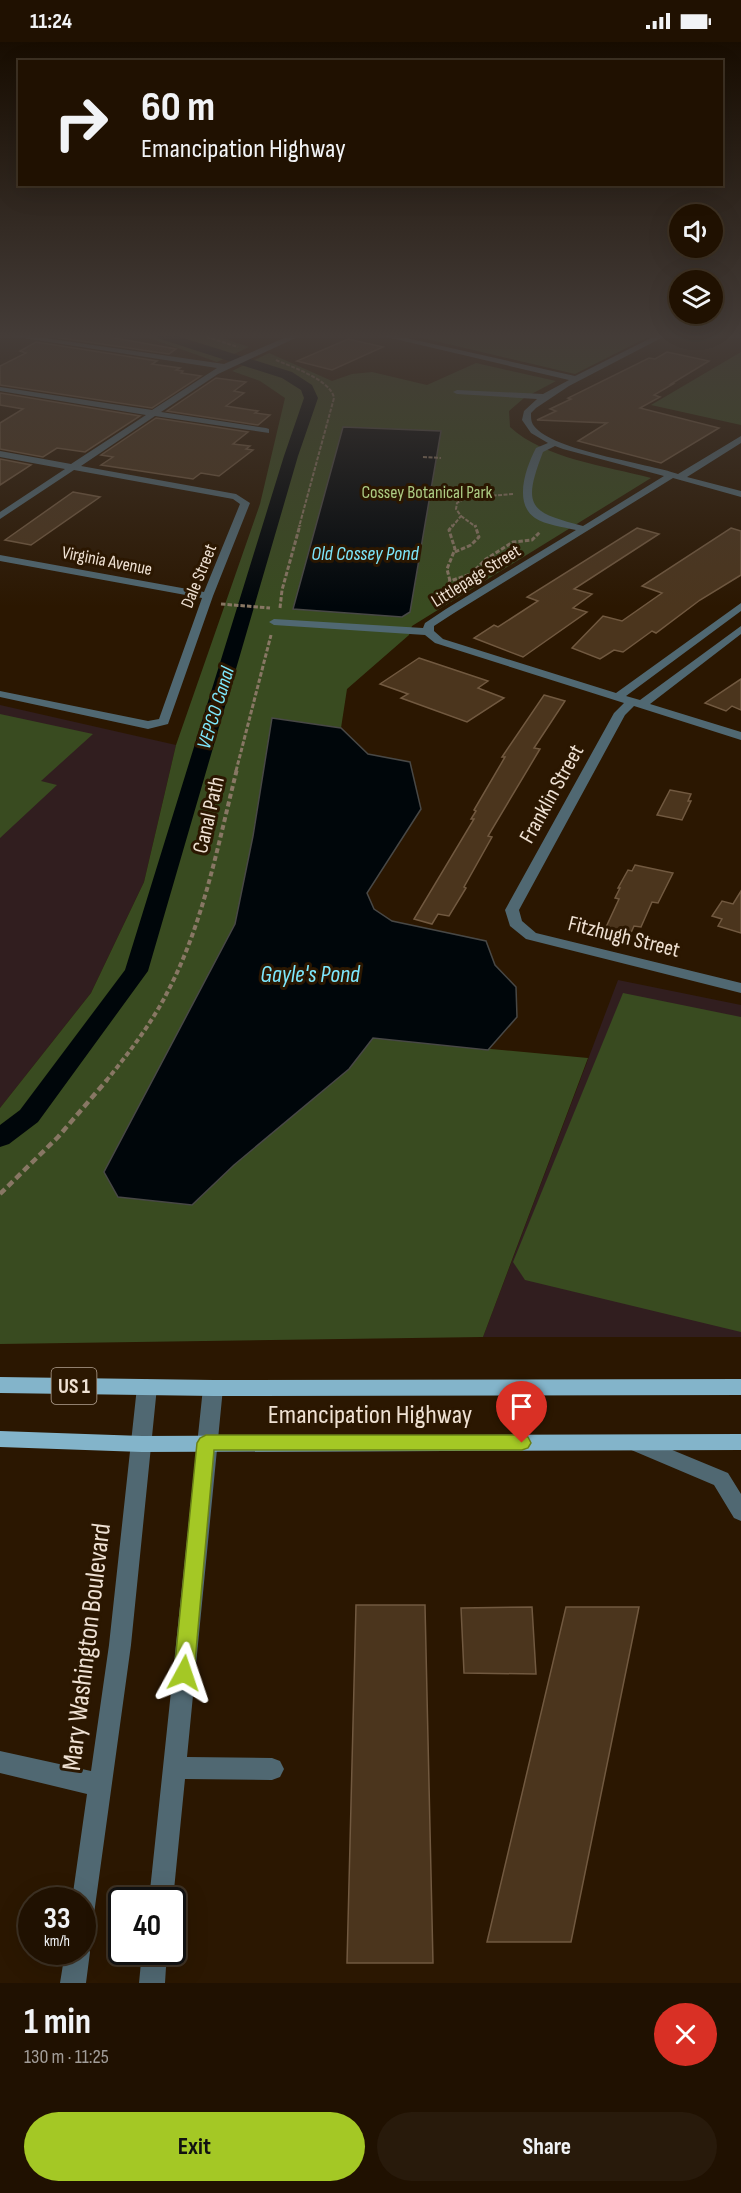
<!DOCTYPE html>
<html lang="en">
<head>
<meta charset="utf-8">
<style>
	body { margin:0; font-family:"Sofia Sans Condensed",sans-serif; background:#281a0b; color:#f1f3f6; height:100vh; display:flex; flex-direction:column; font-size:22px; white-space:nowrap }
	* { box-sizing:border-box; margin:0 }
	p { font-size:20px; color:#a29d99 }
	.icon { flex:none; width:33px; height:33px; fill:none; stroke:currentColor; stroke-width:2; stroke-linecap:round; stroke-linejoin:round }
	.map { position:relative; height:1941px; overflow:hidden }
	.panel { display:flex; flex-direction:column; background:#201101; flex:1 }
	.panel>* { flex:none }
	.top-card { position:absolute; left:18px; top:18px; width:705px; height:126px; border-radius:0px; box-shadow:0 6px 24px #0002,0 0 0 2px #3d3123; background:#201101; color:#f1f3f6; overflow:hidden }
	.tools { position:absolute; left:669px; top:162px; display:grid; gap:12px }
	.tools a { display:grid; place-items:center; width:54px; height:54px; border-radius:50%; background:#201101; box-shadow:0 6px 24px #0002,0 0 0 2px #3d3123; font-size:30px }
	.speed { position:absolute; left:18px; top:1845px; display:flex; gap:12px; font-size:30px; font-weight:700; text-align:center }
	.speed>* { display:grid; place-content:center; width:78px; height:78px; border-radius:50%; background:#201101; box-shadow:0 6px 24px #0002,0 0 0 2px #3d3123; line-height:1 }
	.speed small { font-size:15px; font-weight:400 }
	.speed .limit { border:3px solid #111; border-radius:9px; background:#fff; color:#111 }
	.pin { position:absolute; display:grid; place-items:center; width:51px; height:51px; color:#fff; margin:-62px -26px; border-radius:50% 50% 50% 0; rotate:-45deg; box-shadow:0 0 6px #0007 }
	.pin .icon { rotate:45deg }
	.me { position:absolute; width:66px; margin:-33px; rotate:5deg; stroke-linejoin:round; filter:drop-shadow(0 0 4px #0008) }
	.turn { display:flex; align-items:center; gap:21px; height:126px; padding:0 24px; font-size:27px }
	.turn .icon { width:78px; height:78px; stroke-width:2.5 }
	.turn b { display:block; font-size:42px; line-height:51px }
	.round { display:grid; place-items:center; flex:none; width:63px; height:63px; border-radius:32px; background:#281a0b }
	.headline { display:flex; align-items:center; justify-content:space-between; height:102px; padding:0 24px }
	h1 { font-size:36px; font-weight:700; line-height:45px }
	.button { display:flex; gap:12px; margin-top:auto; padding:12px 24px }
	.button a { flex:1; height:69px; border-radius:36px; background:#a4c825; color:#111; font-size:24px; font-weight:700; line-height:69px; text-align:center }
	.button a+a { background:#281a0b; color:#f1f3f6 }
	.status { display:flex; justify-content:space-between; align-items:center; height:42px; padding:0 30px; background:#201101; direction:ltr }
	.status svg { height:16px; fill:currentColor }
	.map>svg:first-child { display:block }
	.education { fill:#311e1f }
	.green { fill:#394b20 }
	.water { fill:#00060a; stroke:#484846; stroke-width:1.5 }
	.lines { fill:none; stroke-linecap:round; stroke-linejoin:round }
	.canal { fill:#00060a; fill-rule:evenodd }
	.building { fill:#4b351d; stroke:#715940; stroke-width:1.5 }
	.path-far3 { stroke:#887764; stroke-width:2; stroke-dasharray:4 1.5; stroke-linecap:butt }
	.path-far2 { stroke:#887764; stroke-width:3; stroke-dasharray:4.5 2; stroke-linecap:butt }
	.path-far1 { stroke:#887764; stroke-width:4; stroke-dasharray:5 3; stroke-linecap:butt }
	.path { stroke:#887764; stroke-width:4.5; stroke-dasharray:7 4; stroke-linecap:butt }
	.minor { fill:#506872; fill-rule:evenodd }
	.major { fill:#83b4ca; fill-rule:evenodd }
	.route { fill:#a4c825; stroke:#6b8218; stroke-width:1.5 }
	.labels { text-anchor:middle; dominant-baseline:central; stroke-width:6; stroke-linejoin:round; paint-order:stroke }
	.far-park-label { font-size:18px; fill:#accb83; stroke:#2b1701 }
	.far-street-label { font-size:18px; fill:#efe1d3; stroke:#2b1701 }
	.far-water-label { font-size:20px; font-style:italic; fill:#7ee8fd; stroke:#2b1701 }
	.shield { fill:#2b1701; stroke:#b4a494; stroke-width:1.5 }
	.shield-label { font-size:21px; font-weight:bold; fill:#efe1d3 }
	.street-label { font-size:22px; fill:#efe1d3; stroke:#2b1701 }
	.water-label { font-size:24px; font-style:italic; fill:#7ee8fd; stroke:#2b1701 }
	.near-street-label { font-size:27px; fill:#efe1d3; stroke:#2b1701 }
</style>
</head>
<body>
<div class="status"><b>11:24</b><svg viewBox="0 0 49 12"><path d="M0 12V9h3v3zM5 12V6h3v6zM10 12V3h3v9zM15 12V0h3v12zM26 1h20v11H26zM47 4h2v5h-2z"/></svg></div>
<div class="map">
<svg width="741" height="1941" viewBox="0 0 741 1941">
	<rect width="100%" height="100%" fill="#2b1701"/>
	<g class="education">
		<polygon points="0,663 176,703 144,840 91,951 0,1066"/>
		<polygon points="618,938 741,963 741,1295 483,1295"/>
	</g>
	<g class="green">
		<polygon points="141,293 213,293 249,305 217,320"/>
		<polygon points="410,293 652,293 575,332"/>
		<polygon points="741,310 741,383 651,363"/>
		<path d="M269,311l63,28 20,-7 20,-2 55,13 49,-22 80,18 -32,17 -15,13 1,16c35,32 96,39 141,51l-239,148 -3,9 -62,54 -6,39 -69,-10 -19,118 -18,88 -131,248 88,33 42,-40 115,-96 24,-31 215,20 -105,279 -483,7v-236l91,-115 53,-111 32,-137 84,-241 25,-106 -25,-17 -28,-10z"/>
		<polygon points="0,672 93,692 41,739 57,743 0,796"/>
		<polygon points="623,951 741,975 741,1290 525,1238 513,1220"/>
	</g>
	<g class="water">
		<polygon points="343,385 441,389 410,570 402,575 293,567"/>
		<polygon points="272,676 341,686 368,712 410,720 421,767 367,851 374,867 392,879 486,899 495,923 516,945 517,975 488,1008 373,996 349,1027 234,1123 192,1163 118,1155 104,1130 235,882 253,794"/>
	</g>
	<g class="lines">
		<polygon class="canal" points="155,293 174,293 292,330 312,343 318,356 298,414 148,929 38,1080 9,1102 0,1105 0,1083 20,1068 125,928 284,414 304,356 301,348 282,336 157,296"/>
	</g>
	<g class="building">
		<polygon points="49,293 98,293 176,307 169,312 47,294"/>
		<polygon points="348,297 383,305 332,328 297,319"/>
		<polygon points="36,300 157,319 152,322 180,326 176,328 183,329 181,331 201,334 152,366 0,343 0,324 26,311 20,309"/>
		<polygon points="667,310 709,319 671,342 673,342 654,353 660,355 640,366 719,386 661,421 578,399 607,381 537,378 556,369 550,367 571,357 568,356 649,316 655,317"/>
		<polygon points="216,336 246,340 234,349 244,351 226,364 258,369 255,371 270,373 258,383 167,369"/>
		<polygon points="0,351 140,374 85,410 57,406 43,415 0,407 0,381 23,367 0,363"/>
		<polygon points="156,376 248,390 233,402 250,404 246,407 253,408 219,434 201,431 193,437 101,423 113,415 101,413"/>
		<polygon points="0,417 31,423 0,443"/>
		<polygon points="73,450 100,455 31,503 5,498"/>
		<polygon points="637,486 659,492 574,547 592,552 573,566 587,570 523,615 474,596 494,583 498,585 538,559 527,555"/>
		<polygon points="731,486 741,489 741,533 700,558 656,591 652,589 623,610 614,608 600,617 572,606 603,574 622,579 662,551 642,544"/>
		<polygon points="419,616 488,639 478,646 504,656 467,680 401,656 408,652 380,642"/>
		<polygon points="741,637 741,668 732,664 726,669 705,661"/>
		<polygon points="544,653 565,659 534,706 540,707 488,794 492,795 464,845 466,846 449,874 438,872 432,882 414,877 474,777 471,777 476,769 474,768 505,715 502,715"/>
		<polygon points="670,748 691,752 688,759 691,759 682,778 657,773"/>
		<polygon points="635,823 673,831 658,861 652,860 641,885 634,884 626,902 601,896 619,857 615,856 620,846 618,846 628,828 632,829"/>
		<polygon points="741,849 741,891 718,884 722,877 712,874 722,859 733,862"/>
		<polygon points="356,1563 425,1563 433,1921 347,1921"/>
		<polygon points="532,1565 536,1632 464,1631 461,1566"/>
		<polygon points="566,1565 639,1565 571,1900 487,1900"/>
	</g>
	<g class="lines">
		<g class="path-far3">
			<polyline points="201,293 238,305"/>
			<path d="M276,318c16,7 55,20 58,38l-35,129"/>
			<polyline points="423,415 441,416"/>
			<polyline points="461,474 476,485"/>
			<polyline points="452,485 461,474 456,467 457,461 465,456 513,452"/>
		</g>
		<g class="path-far2">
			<polyline points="455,510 471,503 479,495 475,483"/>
			<polyline points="450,539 447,527 455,507 449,488 453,483"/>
			<polyline points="438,559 450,539 471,532 486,517 513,500 532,498 540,490"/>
			<polyline points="221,562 270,566"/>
			<polyline points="280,566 282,548 300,483"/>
			<polyline points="236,729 271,593"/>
		</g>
		<path class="path-far1" d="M106,1039c22,-27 46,-58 62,-90 36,-69 50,-147 69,-222"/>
		<polyline class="path" points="0,1152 58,1095 107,1038"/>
		<g class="minor">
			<polygon points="4,293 24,293 224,322 291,293 302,293 218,332 161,370 266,386 269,387 269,391 155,374 81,424 236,452 250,461 213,554 168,682 148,687 0,655 0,649 148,679 159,677 202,556 0,519 0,513 204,550 240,462 233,457 74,428 0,477 0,470 65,427 0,415 0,409 71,422 146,373 0,349 0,345 152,368 217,326"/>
			<path d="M378,293h15l182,41 82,-41h10l-98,51 -33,22 -5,5c0,5 0,9 3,13 19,25 113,37 144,48l63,-38v7l-54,34 54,14v6l-68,-19 -219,135 -20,13v5l9,8 173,54 125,-90v8l-115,85 14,4 101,-74v8l-91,70 91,28v8l-107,-34 -9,9 -106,195 3,11 14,12 205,50v10l-215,-54 -16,-13 -5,-16 109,-197 10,-10 -189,-60 -10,-8 -151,-10 -5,-3 5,-3 149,9 2,-5 21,-14 130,-79c-13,-3 -30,-5 -41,-12 -22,-15 -9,-51 1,-70l12,-5 -17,-10 -9,-13 2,-9 13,-12 -80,-5 -4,-2 4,-2 86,4 26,-14zM555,404l8,3 101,27 -81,50c-54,-14 -61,-19 -40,-74z"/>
			<polygon points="147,1337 154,1340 157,1345 131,1603 94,1872 91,1881 82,1884 82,1858 72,1858 87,1752 0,1731 0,1709 91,1729 109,1603 137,1345 140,1340"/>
			<polygon points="213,1338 220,1341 223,1346 187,1715 272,1716 280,1719 284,1727 280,1735 272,1738 185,1737 173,1858 172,1860 149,1858 203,1346 206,1341"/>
			<polygon points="636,1393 728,1431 741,1452 741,1479 734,1476 714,1443 629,1407 626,1401 629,1395"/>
			<polygon points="82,1900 86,1901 90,1910 86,1941 60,1941 65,1910 82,1910"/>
			<polygon points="142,1910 167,1910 165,1941 139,1941"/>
		</g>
		<g class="major">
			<polygon points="0,1335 213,1338 741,1337 741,1353 213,1354 0,1351"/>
			<polygon points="0,1389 142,1394 741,1392 741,1408 142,1410 0,1405"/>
		</g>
	</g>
	<linearGradient id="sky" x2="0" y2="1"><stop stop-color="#180d01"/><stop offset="0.52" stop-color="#443c38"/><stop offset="1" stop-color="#443c38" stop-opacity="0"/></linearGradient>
	<rect width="741" height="565" fill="url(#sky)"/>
	<polygon class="route" points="206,1393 522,1393 528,1395 531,1401 528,1406 522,1408 214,1408 194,1631 191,1638 184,1641 177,1638 174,1631 197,1401 200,1396"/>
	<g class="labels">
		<g class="far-park-label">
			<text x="427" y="450">Cossey Botanical Park</text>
		</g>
		<g class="far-street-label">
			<text transform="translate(107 519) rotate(11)">Virginia Avenue</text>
			<text transform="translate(199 534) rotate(-68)">Dale Street</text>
			<text transform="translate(476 534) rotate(-32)">Littlepage Street</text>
		</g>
		<g class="far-water-label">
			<text x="365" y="512">Old Cossey Pond</text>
			<text transform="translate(216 666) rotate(-73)">VEPCO Canal</text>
		</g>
		<rect class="shield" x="51.5" y="1326" width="45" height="36" rx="4.5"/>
		<g class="shield-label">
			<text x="74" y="1344">US 1</text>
		</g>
		<g class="street-label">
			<text transform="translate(552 752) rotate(-61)">Franklin Street</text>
			<text transform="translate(209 773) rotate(-77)">Canal Path</text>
			<text transform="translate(624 895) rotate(14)">Fitzhugh Street</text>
		</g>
		<g class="water-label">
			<text x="310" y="932">Gayle's Pond</text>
		</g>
		<g class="near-street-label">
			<text x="370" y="1373">Emancipation Highway</text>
			<text transform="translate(87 1605) rotate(-83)">Mary Washington Boulevard</text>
		</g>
	</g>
</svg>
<div class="tools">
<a><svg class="icon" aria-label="sound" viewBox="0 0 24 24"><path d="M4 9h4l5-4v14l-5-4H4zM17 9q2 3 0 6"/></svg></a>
<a><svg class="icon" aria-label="layers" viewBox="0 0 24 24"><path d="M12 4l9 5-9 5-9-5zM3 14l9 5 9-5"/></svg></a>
</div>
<div class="speed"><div>33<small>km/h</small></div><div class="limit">40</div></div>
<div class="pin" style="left:522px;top:1401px;background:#d93025"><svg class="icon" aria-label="arrive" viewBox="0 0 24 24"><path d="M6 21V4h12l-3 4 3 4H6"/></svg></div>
<svg class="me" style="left:184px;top:1631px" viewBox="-20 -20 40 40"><path d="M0-17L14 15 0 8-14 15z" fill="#a4c825" stroke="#fff" stroke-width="4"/></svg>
<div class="top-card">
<div class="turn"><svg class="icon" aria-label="right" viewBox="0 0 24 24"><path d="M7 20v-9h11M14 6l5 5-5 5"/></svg><div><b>60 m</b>Emancipation Highway</div></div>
</div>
</div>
<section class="panel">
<div class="headline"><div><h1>1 min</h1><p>130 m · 11:25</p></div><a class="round" style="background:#d93025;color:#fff"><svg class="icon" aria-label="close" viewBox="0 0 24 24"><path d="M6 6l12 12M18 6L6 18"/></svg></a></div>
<div class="button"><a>Exit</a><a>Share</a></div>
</section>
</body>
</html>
